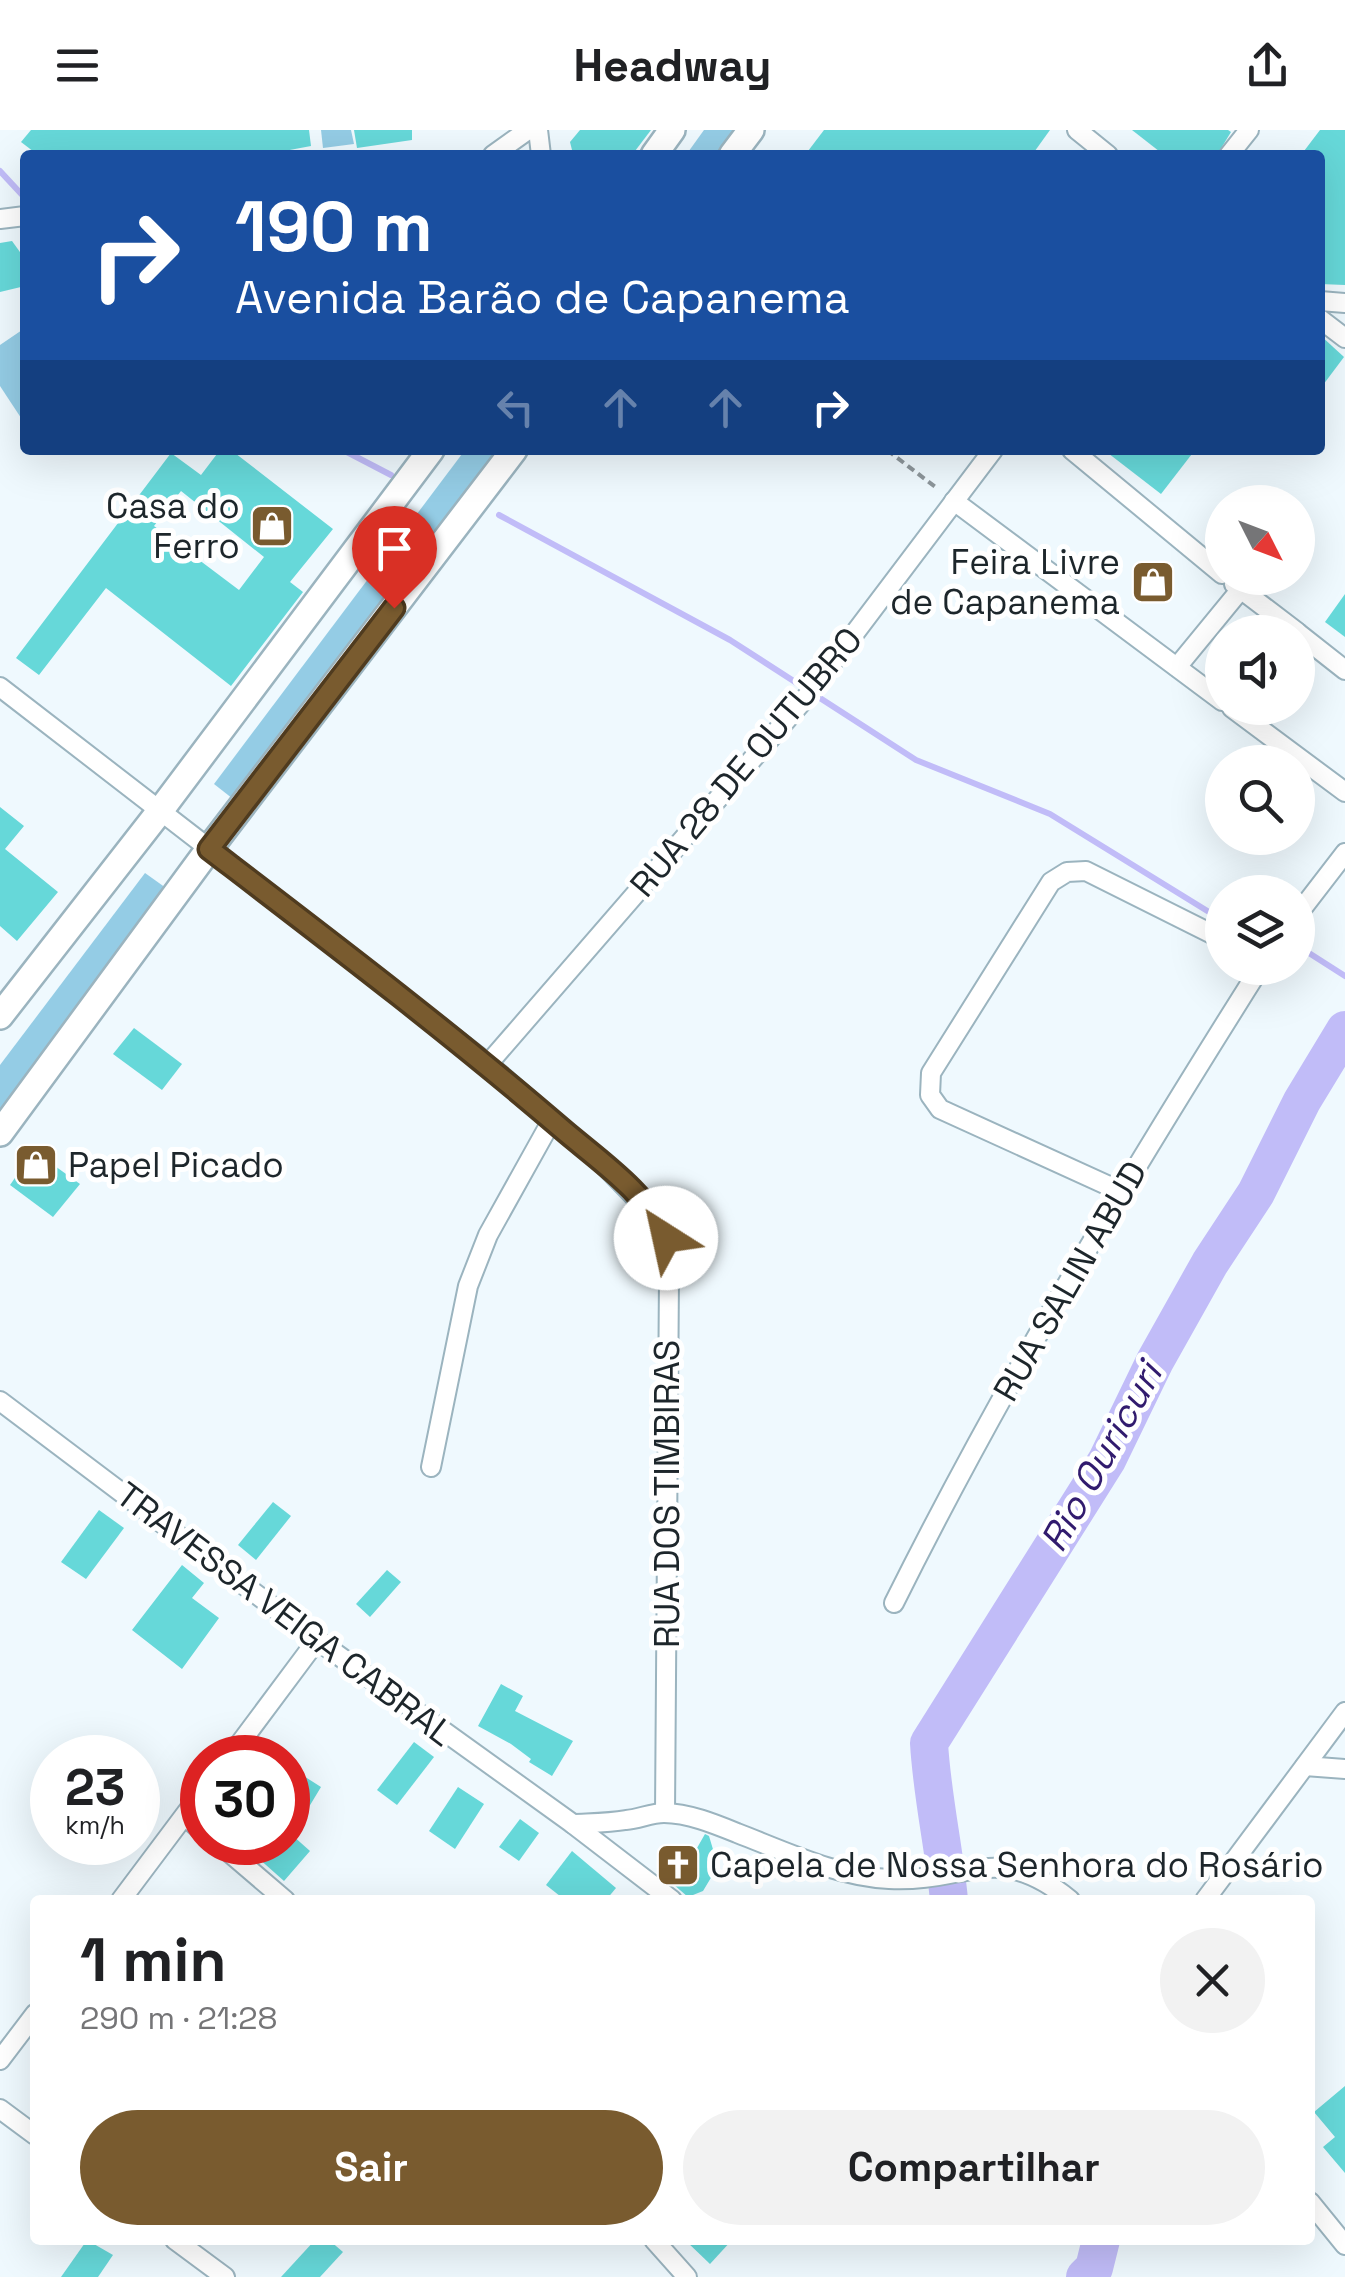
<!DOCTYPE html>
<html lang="pt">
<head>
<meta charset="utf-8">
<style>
	body { margin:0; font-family:"Space Grotesk",sans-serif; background:#f2f2f2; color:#202124; height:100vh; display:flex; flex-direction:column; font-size:38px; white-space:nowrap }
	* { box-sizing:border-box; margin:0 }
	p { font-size:32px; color:#757577 }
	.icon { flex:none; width:55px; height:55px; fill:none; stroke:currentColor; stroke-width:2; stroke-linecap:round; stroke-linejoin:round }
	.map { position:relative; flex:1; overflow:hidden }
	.drawer { position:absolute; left:30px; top:1765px; width:1285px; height:350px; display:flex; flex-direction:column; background:#fff; border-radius:10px; box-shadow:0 10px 40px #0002 }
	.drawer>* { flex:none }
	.top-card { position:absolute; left:20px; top:20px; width:1305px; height:305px; border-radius:10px; box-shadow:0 10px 40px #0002; background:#1a4fa0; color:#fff; overflow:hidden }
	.needle { width:65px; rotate:132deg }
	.controls { position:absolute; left:1205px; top:355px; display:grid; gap:20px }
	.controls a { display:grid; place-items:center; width:110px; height:110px; border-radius:50%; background:#fff; box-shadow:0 10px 40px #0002; font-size:50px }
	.speed { position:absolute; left:30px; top:1605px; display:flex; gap:20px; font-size:50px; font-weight:700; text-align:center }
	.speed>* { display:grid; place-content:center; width:130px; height:130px; border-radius:50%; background:#fff; box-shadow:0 10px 40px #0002; line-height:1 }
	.speed small { font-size:25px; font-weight:400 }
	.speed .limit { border:15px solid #d22; background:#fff; color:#111 }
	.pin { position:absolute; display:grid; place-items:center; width:85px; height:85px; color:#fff; margin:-102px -42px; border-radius:50% 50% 50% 0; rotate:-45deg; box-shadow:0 0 10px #0007 }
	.pin .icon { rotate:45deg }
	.me { position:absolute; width:110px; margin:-55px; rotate:325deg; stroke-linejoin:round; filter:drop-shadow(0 0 8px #0008) }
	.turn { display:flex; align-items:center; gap:35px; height:210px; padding:0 50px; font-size:45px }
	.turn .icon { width:130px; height:130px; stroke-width:2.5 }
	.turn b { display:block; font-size:70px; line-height:85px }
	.lanes { display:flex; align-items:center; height:95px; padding:0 50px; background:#0003; justify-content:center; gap:50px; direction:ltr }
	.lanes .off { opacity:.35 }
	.round { display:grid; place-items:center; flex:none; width:105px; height:105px; border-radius:52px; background:#f2f2f2 }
	.summary { display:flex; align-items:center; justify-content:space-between; height:170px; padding:0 50px }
	h1 { font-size:60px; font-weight:600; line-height:75px }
	.action { display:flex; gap:20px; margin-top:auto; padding:20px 50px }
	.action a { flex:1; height:115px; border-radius:60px; background:#795b2f; color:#fff; font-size:40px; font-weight:600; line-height:115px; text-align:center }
	.action a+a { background:#f2f2f2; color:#202124 }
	header { display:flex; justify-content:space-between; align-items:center; height:130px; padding:0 50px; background:#fff; font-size:45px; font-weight:600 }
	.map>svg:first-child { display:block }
	.green { fill:#94cce5 }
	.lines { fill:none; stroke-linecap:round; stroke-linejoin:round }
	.stream { stroke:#c1bcf8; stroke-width:6 }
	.river { stroke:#c1bcf8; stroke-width:38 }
	.building { fill:#66d8d9; fill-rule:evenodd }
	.street-casing { stroke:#9bb4bf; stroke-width:22 }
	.secondary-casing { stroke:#9bb4bf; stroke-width:30 }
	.path { stroke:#8d969b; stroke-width:4; stroke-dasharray:8 5; stroke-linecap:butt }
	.street { stroke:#fff; stroke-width:18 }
	.secondary { stroke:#fff; stroke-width:25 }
	.route-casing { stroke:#4f3b1f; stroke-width:25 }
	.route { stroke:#795b2f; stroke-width:18 }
	.labels { text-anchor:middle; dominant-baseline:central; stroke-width:10; stroke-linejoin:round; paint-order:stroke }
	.poi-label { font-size:35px; fill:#1d262b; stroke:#fff; text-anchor:end }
	.street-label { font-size:35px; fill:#1d262b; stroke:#fff }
	.water-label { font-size:38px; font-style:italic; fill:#311b6e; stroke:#fff }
</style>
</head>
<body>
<header><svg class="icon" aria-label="menu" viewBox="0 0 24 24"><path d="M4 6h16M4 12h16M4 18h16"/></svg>Headway<svg class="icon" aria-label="share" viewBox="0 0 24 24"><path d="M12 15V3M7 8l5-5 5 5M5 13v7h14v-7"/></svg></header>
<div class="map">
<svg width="1345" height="2147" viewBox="0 0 1345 2147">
	<rect width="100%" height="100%" fill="#eff9fe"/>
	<g class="green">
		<polygon points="321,0 351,0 354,14 323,18"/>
		<polygon points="704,0 745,0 726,25 686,25"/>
		<polygon points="25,198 25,294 0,256 0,215"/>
		<polygon points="465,320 506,320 242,676 214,654"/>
		<polygon points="145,743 173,763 0,993 0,935"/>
	</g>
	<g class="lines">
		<g class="stream">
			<polyline points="0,41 25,68"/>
			<polyline points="343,320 391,345"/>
			<polyline points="499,385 730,510 916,630 1050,684 1222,790"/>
			<polyline points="1298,816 1345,846"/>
		</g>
		<g class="river">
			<path d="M949,1770c-5,-53 -17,-104 -20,-157l178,-283 48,-99 55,-98 46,-70 46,-92 43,-71"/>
			<polyline points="1085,2147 1094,2138 1101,2110"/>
		</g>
	</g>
	<g class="building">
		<polygon points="31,0 309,0 311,16 263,25 38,25 21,12"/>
		<polygon points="354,0 412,0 412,10 357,18"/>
		<polygon points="580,0 651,0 632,25 579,25 572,20 570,12"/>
		<polygon points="824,0 1050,0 1032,25 805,25"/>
		<polygon points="1132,0 1228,0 1231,2 1217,25 1164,25"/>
		<polygon points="1320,0 1345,0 1345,155 1320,154 1320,25 1301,25"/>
		<polygon points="12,111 25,129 25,156 0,162 0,113"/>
		<polygon points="1320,205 1344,227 1320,259"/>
		<path d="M220,320h11l102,79 -43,53 13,10 -72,94 -125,-98 -67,87 -23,-17 155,-205 30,22zM181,361l83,66 -25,33 -85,-64z"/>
		<polygon points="1104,320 1195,320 1161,364"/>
		<polygon points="1345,464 1345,507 1325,492"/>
		<polygon points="0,677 24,696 5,719 58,762 17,811 0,796"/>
		<polygon points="134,898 182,934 162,960 113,924"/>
		<polygon points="34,1021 80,1054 53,1087 10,1055"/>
		<polygon points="273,1372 291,1386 256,1430 238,1415"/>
		<polygon points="99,1380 124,1398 86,1449 61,1432"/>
		<polygon points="182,1435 204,1453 192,1468 219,1488 182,1539 132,1500"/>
		<polygon points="387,1440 401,1452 370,1487 356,1474"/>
		<polygon points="501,1554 523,1566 515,1581 573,1611 552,1646 529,1632 531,1629 511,1614 478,1596"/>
		<polygon points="414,1612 434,1627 397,1675 377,1660"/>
		<polygon points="288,1636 321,1657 292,1705 310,1721 284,1751 257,1727 270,1712 288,1712"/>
		<polygon points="458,1657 484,1674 455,1719 429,1701"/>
		<polygon points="520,1689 539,1703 519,1731 499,1717"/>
		<polygon points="705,1704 709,1706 718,1736 703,1761 688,1767 673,1754 674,1734 693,1725"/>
		<polygon points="572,1721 616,1758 606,1770 565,1770 546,1755"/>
		<polygon points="1345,1956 1345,2043 1323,2017 1335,2007 1314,1982"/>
		<polygon points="87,2110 113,2125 98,2147 61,2147"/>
		<polygon points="315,2110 329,2110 343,2122 320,2147 281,2147"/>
		<polygon points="685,2110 732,2110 710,2134"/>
	</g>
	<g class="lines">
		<g class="street-casing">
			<g id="street">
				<polyline points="538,0 541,25"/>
				<polyline points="1077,0 1108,25"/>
				<polyline points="493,25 528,0"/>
				<polyline points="1229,25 1249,0"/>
				<polyline points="0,89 25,86"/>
				<polyline points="1320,171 1345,173"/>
				<polyline points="1320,189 1345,208"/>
				<polyline points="1072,320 1222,444"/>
				<polyline points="954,371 1222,571"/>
				<polyline points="1234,454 1297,502"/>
				<polyline points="1298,503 1345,540"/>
				<polyline points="1177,537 1241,459"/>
				<polyline points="0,557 488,934 604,1035 661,1094 667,1108 669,1146 665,1683"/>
				<polyline points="1232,578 1345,662"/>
				<polyline points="1298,784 1345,723"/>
				<polyline points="488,934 808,565 993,320"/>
				<polyline points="1120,1061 940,979 930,965 931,943 1051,752 1067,742 1086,741 1222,809"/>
				<polyline points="0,1271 317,1510 573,1694 672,1770"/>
				<polyline points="431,1337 468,1156 488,1105 552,990"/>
				<path d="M894,1473c109,-219 236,-429 366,-635"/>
				<polyline points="229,1628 317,1510"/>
				<polyline points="1305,1636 1345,1639"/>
				<polyline points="185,1686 202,1701"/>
				<path d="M573,1694c18,-1 36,-1 53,-4 13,-1 25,-7 38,-7 24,0 51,11 73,20 47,18 101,44 152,46 79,4 108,-39 181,21"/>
				<polyline points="217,1712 285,1770"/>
				<polyline points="121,1770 202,1662"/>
				<polyline points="1205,1770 1345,1582"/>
				<polyline points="0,1930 35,1884"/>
				<polyline points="0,1979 35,2005"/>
				<polyline points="1310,2072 1345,2115"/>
				<polyline points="175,2110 225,2147"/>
				<polyline points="654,2110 687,2147"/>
			</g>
		</g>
		<g class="secondary-casing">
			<g id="secondary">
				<polyline points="654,25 672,0"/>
				<polyline points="732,25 751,0"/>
				<polyline points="0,886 160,681 431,320"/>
				<polyline points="0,1003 209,719 514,320"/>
			</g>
		</g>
		<polyline class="path" points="887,320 938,359"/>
		<use href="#street" class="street"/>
		<use href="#secondary" class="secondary"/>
	</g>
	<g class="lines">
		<g class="route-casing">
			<path id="route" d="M394,478l-185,241c119,91 239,182 353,280 36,31 86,64 104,109"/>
		</g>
		<use href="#route" class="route"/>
	</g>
	<defs>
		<g id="shop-square" transform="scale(2.25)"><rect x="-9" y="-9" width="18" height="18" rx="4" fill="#795b2f" stroke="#fff"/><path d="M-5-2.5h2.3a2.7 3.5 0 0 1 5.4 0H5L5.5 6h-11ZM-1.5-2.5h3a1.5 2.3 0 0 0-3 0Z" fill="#fff"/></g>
		<g id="church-square" transform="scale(2.25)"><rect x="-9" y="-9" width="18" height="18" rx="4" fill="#795b2f" stroke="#fff"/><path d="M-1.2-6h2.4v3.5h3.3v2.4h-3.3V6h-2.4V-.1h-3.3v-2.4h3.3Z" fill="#fff"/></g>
	</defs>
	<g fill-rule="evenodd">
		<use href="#shop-square" x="272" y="396"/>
		<use href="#shop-square" x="1153" y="452"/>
		<use href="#shop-square" x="36" y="1035"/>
		<use href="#church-square" x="678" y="1735"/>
	</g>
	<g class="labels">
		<g class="poi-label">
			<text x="240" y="376">Casa do<tspan x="240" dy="40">Ferro</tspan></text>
			<text x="1120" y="432">Feira Livre<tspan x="1120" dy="40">de Capanema</tspan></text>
			<text x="68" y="1035" text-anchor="start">Papel Picado</text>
			<text x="710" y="1735" text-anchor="start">Capela de Nossa Senhora do Rosário</text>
		</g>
		<g class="street-label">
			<text transform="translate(746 632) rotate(-50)">RUA 28 DE OUTUBRO</text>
			<text transform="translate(1070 1151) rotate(-60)">RUA SALIN ABUD</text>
			<text transform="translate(667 1364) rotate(-90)">RUA DOS TIMBIRAS</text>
			<text transform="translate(285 1484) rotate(37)">TRAVESSA VEIGA CABRAL</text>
		</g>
		<g class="water-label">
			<text transform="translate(1101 1327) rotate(-61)">Rio Ouricuri</text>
		</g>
	</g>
</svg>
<div class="controls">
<a><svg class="needle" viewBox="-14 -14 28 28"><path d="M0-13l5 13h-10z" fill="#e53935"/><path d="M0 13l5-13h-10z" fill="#757577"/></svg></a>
<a><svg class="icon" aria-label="sound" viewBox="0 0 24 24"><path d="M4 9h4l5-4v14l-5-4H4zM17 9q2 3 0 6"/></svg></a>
<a><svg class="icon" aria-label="search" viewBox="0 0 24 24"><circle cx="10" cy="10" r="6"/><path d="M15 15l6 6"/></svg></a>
<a><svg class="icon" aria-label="layers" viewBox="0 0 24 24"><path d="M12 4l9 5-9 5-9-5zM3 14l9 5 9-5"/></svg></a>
</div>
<div class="speed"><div>23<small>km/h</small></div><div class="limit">30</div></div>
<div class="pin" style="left:394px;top:478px;background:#d93025"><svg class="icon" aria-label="arrive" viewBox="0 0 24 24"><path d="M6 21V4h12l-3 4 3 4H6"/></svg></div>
<svg class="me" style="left:666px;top:1108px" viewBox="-20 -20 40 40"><circle r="19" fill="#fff"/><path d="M0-13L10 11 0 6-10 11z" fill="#795b2f"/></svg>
<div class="top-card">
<div class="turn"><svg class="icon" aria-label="right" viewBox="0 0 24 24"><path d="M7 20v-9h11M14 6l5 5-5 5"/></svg><div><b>190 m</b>Avenida Barão de Capanema</div></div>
<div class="lanes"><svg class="icon off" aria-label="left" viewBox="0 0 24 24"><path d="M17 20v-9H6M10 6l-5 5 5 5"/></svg><svg class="icon off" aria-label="ahead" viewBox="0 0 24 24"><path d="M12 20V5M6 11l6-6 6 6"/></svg><svg class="icon off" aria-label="ahead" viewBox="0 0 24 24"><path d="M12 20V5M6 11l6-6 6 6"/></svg><svg class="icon" aria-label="right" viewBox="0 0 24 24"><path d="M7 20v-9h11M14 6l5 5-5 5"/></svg></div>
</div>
<section class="drawer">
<div class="summary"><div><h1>1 min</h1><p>290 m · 21:28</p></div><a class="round"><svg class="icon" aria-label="close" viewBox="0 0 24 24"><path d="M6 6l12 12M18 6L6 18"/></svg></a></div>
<div class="action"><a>Sair</a><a>Compartilhar</a></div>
</section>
</div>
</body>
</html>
